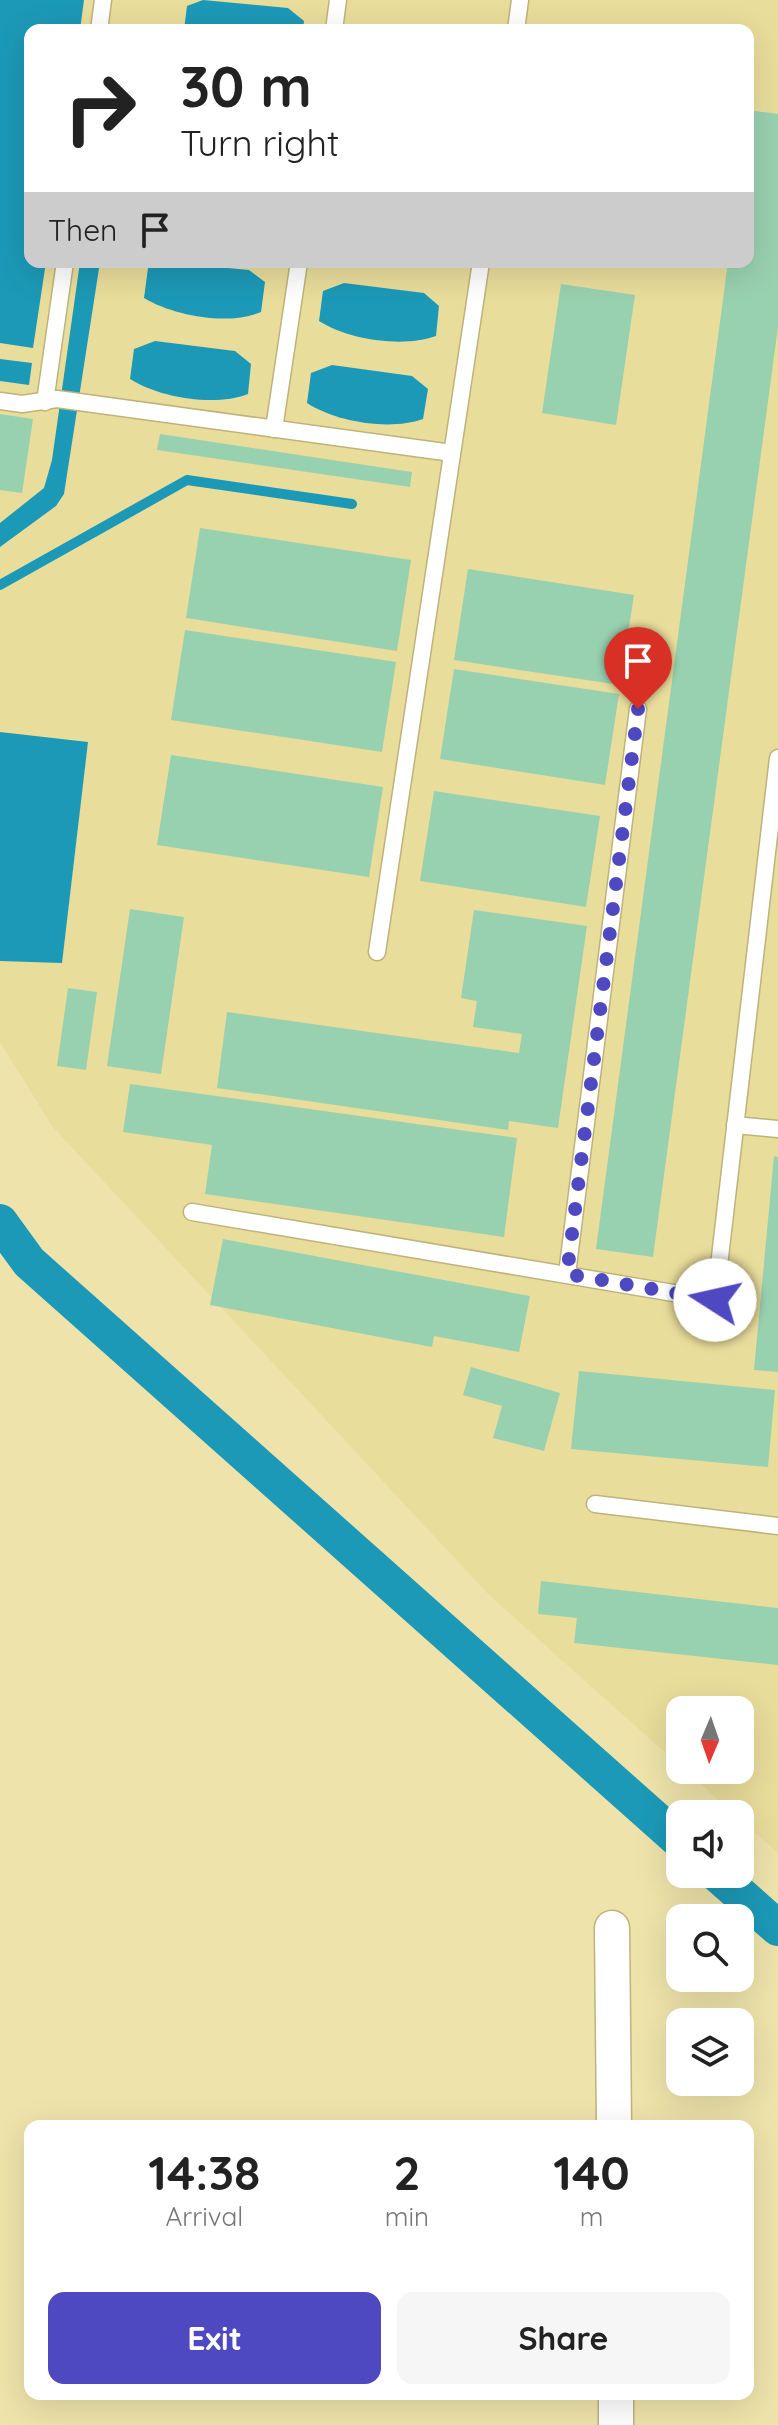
<!DOCTYPE html>
<html lang="en">
<head>
<meta charset="utf-8">
<style>
	body { margin:0; font-family:Quicksand,sans-serif; background:#f6f6f6; color:#222; height:100vh; display:flex; flex-direction:column; font-size:30px; white-space:nowrap }
	* { box-sizing:border-box; margin:0 }
	p { font-size:26px; color:#767676 }
	.icon { flex:none; width:44px; height:44px; fill:none; stroke:currentColor; stroke-width:2; stroke-linecap:round; stroke-linejoin:round }
	.map { position:relative; flex:1; overflow:hidden }
	.panel { position:absolute; left:24px; top:2120px; width:730px; height:280px; display:flex; flex-direction:column; background:#fff; border-radius:16px; box-shadow:0 8px 32px #0002 }
	.panel>* { flex:none }
	.guide { position:absolute; left:24px; top:24px; width:730px; height:244px; border-radius:16px; box-shadow:0 8px 32px #0002; background:#fff; color:#222; overflow:hidden }
	.needle { width:52px; rotate:182deg }
	.controls { position:absolute; left:666px; top:1696px; display:grid; gap:16px }
	.controls a { display:grid; place-items:center; width:88px; height:88px; border-radius:16px; background:#fff; box-shadow:0 8px 32px #0002; font-size:40px }
	.pin { position:absolute; display:grid; place-items:center; width:68px; height:68px; color:#fff; margin:-82px -34px; border-radius:50% 50% 50% 0; rotate:-45deg; box-shadow:0 0 8px #0007 }
	.pin .icon { rotate:45deg }
	.me { position:absolute; width:88px; margin:-44px; rotate:280deg; stroke-linejoin:round; filter:drop-shadow(0 0 6px #0008) }
	.turn { display:flex; align-items:center; gap:28px; height:168px; padding:0 24px; font-size:36px }
	.turn .icon { width:104px; height:104px; stroke-width:2.5 }
	.turn b { display:block; font-size:56px; line-height:68px }
	.then { display:flex; align-items:center; height:76px; padding:0 24px; background:#0003; gap:16px; font-size:30px }
	.eta { display:flex; justify-content:space-evenly; align-items:center; height:136px; text-align:center }
	.eta b { font-size:48px; font-weight:700; line-height:56px }
	.primary-button { display:flex; gap:16px; margin-top:auto; padding:16px 24px }
	.primary-button a { flex:1; height:92px; border-radius:16px; background:#4e49c0; color:#fff; font-size:32px; font-weight:700; line-height:92px; text-align:center }
	.primary-button a+a { background:#f6f6f6; color:#222 }
	.map>svg:first-child { display:block }
	.built { fill:#e9dd9b; fill-rule:evenodd }
	.water { fill:#1c99b7 }
	.lines { fill:none; stroke-linecap:round; stroke-linejoin:round }
	.stream { stroke:#1c99b7; stroke-width:10 }
	.canal { stroke:#1c99b7; stroke-width:36 }
	.building { fill:#98d1b0 }
	.service-casing { stroke:#beb37b; stroke-width:19 }
	.minor-casing { stroke:#beb37b; stroke-width:37 }
	.service { stroke:#fff; stroke-width:16 }
	.minor { stroke:#fff; stroke-width:34 }
	.route { stroke:#4e49c0; stroke-width:14; stroke-dasharray:0 25.2 }
</style>
</head>
<body>
<div class="map">
<svg width="778" height="2425" viewBox="0 0 778 2425">
	<rect width="100%" height="100%" fill="#eee3aa"/>
	<path class="built" d="M0,0h778v1853l-38,-34v-5h-6l-49,-44h55v-60h-60v56l-190,-170 -438,-470 -52,-84zM30,30h718v232h-718z"/>
	<g class="water">
		<polygon points="0,0 84,0 80,30 30,30 30,262 46,262 33,348 0,343"/>
		<polygon points="203,0 288,8 304,21 303,30 184,30 187,6"/>
		<polygon points="80,262 100,262 64,494 56,506 0,547 0,523 44,488 52,460"/>
		<path d="M163,262l86,8 16,12 -4,30c-32,14 -87,4 -117,-14l4,-30z"/>
		<path d="M344,283l80,10 15,13 -3,30c-33,12 -87,4 -117,-15l4,-30z"/>
		<path d="M155,341l80,10 16,13 -3,30c-33,13 -88,4 -118,-15l4,-30z"/>
		<polygon points="0,359 32,363 29,385 0,381"/>
		<path d="M332,365l80,11 16,13 -5,30c-33,12 -87,3 -116,-16l4,-30z"/>
		<polygon points="0,732 88,742 62,963 0,961"/>
	</g>
	<g class="lines">
		<polyline class="stream" points="0,585 187,480 352,504"/>
		<g class="canal">
			<polyline points="0,1222 29,1262 680,1841"/>
			<polyline points="717,1874 778,1928"/>
		</g>
	</g>
	<g class="building">
		<polygon points="748,110 778,114 778,327 653,1257 596,1249 728,262 748,262"/>
		<polygon points="561,284 635,295 616,425 542,413"/>
		<polygon points="0,414 33,419 22,493 0,490"/>
		<polygon points="160,434 412,472 410,487 157,450"/>
		<polygon points="200,528 411,560 397,651 186,618"/>
		<polygon points="468,569 634,595 620,685 454,660"/>
		<polygon points="185,630 396,662 382,752 171,720"/>
		<polygon points="454,669 619,694 605,785 440,759"/>
		<polygon points="171,755 383,787 369,877 157,845"/>
		<polygon points="434,791 600,816 586,907 420,881"/>
		<polygon points="130,909 184,917 161,1074 107,1066"/>
		<polygon points="474,910 587,926 558,1128 509,1121 508,1130 217,1088 227,1012 519,1053 522,1034 473,1027 477,1001 461,998"/>
		<polygon points="68,988 97,992 86,1070 57,1066"/>
		<polygon points="130,1084 517,1138 504,1237 205,1194 212,1145 123,1132"/>
		<polygon points="774,1156 778,1157 778,1372 754,1370"/>
		<polygon points="223,1239 530,1296 519,1352 434,1336 432,1347 210,1305"/>
		<polygon points="471,1367 560,1393 544,1451 493,1438 502,1406 463,1395"/>
		<polygon points="579,1371 775,1390 768,1467 571,1449"/>
		<polygon points="541,1581 778,1608 778,1665 574,1643 577,1618 538,1614"/>
	</g>
	<g class="lines">
		<g class="service-casing">
			<g id="service">
				<polyline points="99,30 103,0"/>
				<polyline points="334,30 338,0"/>
				<polyline points="516,30 520,0"/>
				<polyline points="0,401 22,404 57,399 452,453"/>
				<polyline points="45,402 65,262"/>
				<polyline points="274,429 299,262"/>
				<polyline points="377,952 481,262"/>
				<polyline points="735,1125 778,1129"/>
				<polyline points="192,1212 715,1300 778,758"/>
				<polyline points="567,1274 638,709"/>
				<polyline points="595,1504 778,1526"/>
			</g>
		</g>
		<g class="minor-casing">
			<g id="minor">
				<polyline points="612,1928 614,2126"/>
				<polyline points="616,2394 616,2425"/>
			</g>
		</g>
		<use href="#service" class="service"/>
		<use href="#minor" class="minor"/>
	</g>
	<g class="lines">
		<polyline class="route" points="638,709 567,1274 715,1300"/>
	</g>
</svg>
<div class="controls">
<a><svg class="needle" viewBox="-14 -14 28 28"><path d="M0-13l5 13h-10z" fill="#e53935"/><path d="M0 13l5-13h-10z" fill="#767676"/></svg></a>
<a><svg class="icon" aria-label="sound" viewBox="0 0 24 24"><path d="M4 9h4l5-4v14l-5-4H4zM17 9q2 3 0 6"/></svg></a>
<a><svg class="icon" aria-label="search" viewBox="0 0 24 24"><circle cx="10" cy="10" r="6"/><path d="M15 15l6 6"/></svg></a>
<a><svg class="icon" aria-label="layers" viewBox="0 0 24 24"><path d="M12 4l9 5-9 5-9-5zM3 14l9 5 9-5"/></svg></a>
</div>
<div class="pin" style="left:638px;top:709px;background:#d93025"><svg class="icon" aria-label="arrive" viewBox="0 0 24 24"><path d="M6 21V4h12l-3 4 3 4H6"/></svg></div>
<svg class="me" style="left:715px;top:1300px" viewBox="-20 -20 40 40"><circle r="19" fill="#fff"/><path d="M0-13L10 11 0 6-10 11z" fill="#4e49c0"/></svg>
<div class="guide">
<div class="turn"><svg class="icon" aria-label="right" viewBox="0 0 24 24"><path d="M7 20v-9h11M14 6l5 5-5 5"/></svg><div><b>30 m</b>Turn right</div></div>
<div class="then">Then<svg class="icon" aria-label="arrive" viewBox="0 0 24 24"><path d="M6 21V4h12l-3 4 3 4H6"/></svg></div>
</div>
<section class="panel">
<div class="eta">
<div><b>14:38</b><p>Arrival</p></div>
<div><b>2</b><p>min</p></div>
<div><b>140</b><p>m</p></div>
</div>
<div class="primary-button"><a>Exit</a><a>Share</a></div>
</section>
</div>
</body>
</html>
